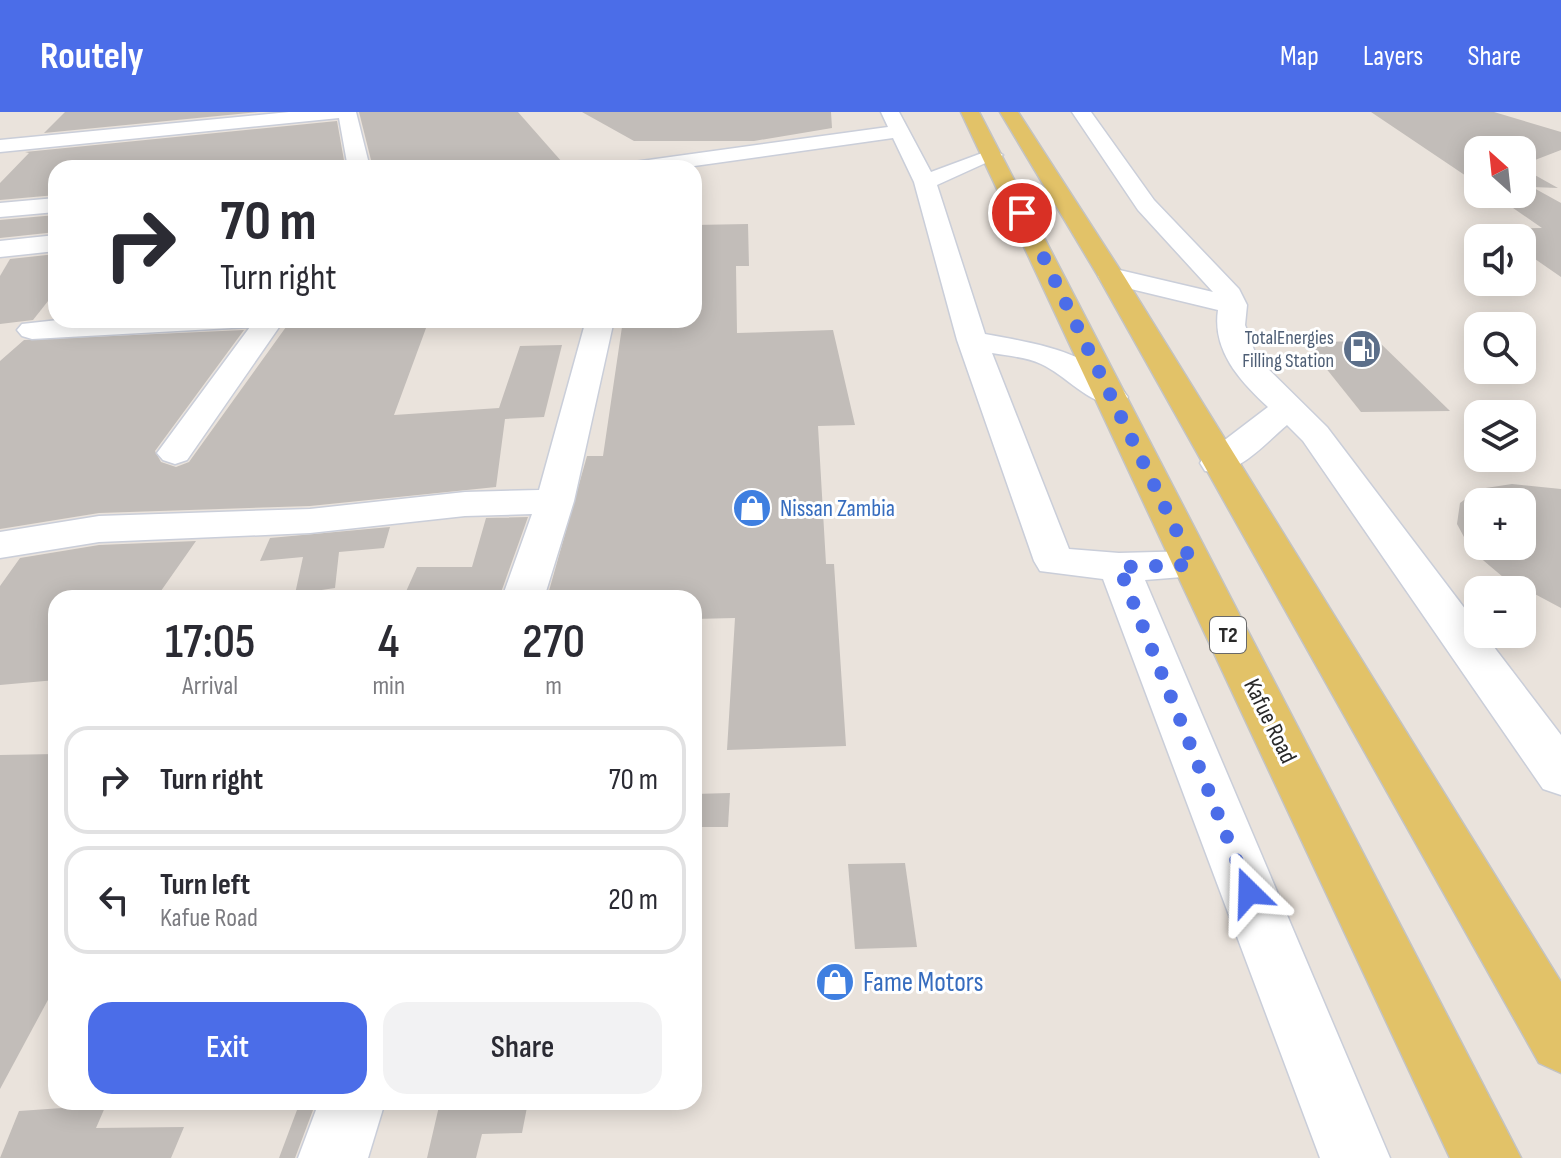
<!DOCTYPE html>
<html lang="en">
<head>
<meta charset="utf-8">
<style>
	body { margin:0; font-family:"Sofia Sans Condensed",sans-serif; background:#f2f2f3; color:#2b2b33; height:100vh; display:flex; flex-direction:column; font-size:30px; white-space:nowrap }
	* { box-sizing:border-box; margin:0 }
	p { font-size:26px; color:#7c7c81 }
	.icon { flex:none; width:44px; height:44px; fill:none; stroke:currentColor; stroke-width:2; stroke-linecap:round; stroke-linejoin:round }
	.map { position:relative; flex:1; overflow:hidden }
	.details { position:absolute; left:48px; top:478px; width:654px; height:520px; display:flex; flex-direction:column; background:#fff; border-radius:24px; box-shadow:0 4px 20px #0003 }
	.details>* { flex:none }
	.top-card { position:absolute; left:48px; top:48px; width:654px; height:168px; border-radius:24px; box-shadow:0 4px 20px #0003; background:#fff; color:#2b2b33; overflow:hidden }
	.needle { width:52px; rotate:333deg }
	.buttons { position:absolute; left:1464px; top:24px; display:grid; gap:16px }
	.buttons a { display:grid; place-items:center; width:72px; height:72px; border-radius:16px; background:#fff; box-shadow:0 4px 20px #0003; font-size:40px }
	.pin { position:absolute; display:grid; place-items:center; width:68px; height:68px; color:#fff; margin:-34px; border:4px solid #fff; border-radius:50%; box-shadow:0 2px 8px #0007 }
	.me { position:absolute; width:88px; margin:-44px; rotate:338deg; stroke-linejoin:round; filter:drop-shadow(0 0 6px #0008) }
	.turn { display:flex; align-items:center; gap:28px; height:168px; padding:0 40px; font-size:36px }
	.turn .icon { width:104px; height:104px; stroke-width:2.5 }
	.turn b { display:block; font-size:56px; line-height:68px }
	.eta { display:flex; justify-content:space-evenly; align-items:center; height:136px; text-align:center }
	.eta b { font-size:48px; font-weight:600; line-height:56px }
	.action { display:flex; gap:16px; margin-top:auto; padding:16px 40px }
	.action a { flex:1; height:92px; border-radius:24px; background:#4b6de8; color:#fff; font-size:32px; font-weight:600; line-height:92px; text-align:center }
	.action a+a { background:#f2f2f3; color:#2b2b33 }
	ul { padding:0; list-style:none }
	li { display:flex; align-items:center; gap:24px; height:108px; margin:0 16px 12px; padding:0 24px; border:4px solid #e1e1e2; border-radius:24px }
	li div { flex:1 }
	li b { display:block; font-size:30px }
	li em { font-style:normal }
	header { display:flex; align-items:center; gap:48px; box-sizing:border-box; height:112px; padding:0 40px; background:#4b6de8; color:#fff }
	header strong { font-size:38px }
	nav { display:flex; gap:44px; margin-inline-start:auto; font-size:28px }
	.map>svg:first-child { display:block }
	.building { fill:#c2bdb9; fill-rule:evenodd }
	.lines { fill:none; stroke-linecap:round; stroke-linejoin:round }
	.minor-casing { stroke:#caced9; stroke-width:3 }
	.major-casing { stroke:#c3c3c3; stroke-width:3 }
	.minor { fill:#fff; fill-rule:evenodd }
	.major { fill:#e2c268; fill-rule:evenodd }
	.route { stroke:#4b6de8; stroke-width:14; stroke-dasharray:0 25.2 }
	.labels { text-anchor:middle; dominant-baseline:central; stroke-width:6; stroke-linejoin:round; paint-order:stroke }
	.far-service-label { font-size:20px; fill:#4e5e75; stroke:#fff; text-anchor:end }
	.shield { fill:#fff; stroke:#696969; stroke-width:2 }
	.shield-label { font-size:22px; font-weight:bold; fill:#292929 }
	.shop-label { font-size:24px; fill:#366cbe; stroke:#fff; text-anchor:start }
	.street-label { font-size:24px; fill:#292929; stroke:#fff }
	.near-shop-label { font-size:28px; fill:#366cbe; stroke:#fff; text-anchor:start }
</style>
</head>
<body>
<header>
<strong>Routely</strong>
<nav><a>Map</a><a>Layers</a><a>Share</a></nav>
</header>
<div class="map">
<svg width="1561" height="1046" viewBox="0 0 1561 1046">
	<rect width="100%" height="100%" fill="#eae3dc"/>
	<g class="building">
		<polygon points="65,0 258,0 44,21"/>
		<polygon points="359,0 518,0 562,50 525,56 373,56"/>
		<polygon points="582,0 831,0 832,16 754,29 634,29"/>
		<polygon points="1371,0 1494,0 1561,20 1561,38 1522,53 1522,38 1478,38 1478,72"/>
		<polygon points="337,9 345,54 56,56 56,83 0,88 0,71 29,41 25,40"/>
		<polygon points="1522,56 1558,76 1532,75 1561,91 1561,165 1522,138 1522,126 1504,126 1490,117 1542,116 1493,82 1522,82"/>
		<polygon points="56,103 56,120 0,126 0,108"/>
		<polygon points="748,112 749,154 736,154 737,221 833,218 855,313 818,314 826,452 834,452 846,634 727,638 735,506 694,507 694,486 547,486 587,344 603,344 623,208 694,208 694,113"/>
		<polygon points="56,142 56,179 33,208 0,212 0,164 10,147"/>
		<polygon points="291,208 429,208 394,303 499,296 520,234 562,233 544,305 505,307 496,375 310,394 99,401 0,417 0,249 24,228 244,218 155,339 161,350 176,355 189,350"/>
		<polygon points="1378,229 1450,299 1361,300 1305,230"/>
		<path d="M1512,372l49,5v119l-58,-31 -32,-27 -14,-26 3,-21 19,-14zM1478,390h44v44h-44z"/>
		<polygon points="528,405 499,486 404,484 417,455 472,455 486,406"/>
		<polygon points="390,415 384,436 339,440 335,476 295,482 303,445 260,449 270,426"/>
		<polygon points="196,429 156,486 56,486 56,568 0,573 0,474 20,446 99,433"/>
		<polygon points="56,642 56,873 0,977 0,643"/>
		<polygon points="730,681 728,715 694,715 694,682"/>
		<polygon points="905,751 917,835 855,837 848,752"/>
		<polygon points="300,990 316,990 295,1046 279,1046"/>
		<polygon points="440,990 528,990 522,1021 482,1022 476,1046 427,1046"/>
		<polygon points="106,993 96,1016 184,1015 171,1046 0,1046 19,999"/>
	</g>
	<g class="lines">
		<g class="minor-casing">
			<g id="minor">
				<polygon points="289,0 356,0 370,56 348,56 339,6 0,40 0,28"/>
				<path d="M881,0h18l32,60 62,-23 10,6 -66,30 48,149c49,9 112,18 143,63l-5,7c-29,7 -55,-28 -82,-40 -14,-7 -33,-8 -49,-11l77,196 50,4 74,-2 14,4 6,10 -6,10 -62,5 245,578h-70l-217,-579 -63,-8 -6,-10 -77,-221 -43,-158 -21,-44 -213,30h-57l11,-6 254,-35z"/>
				<path d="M1072,0h19l63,88 85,89 8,16 -2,20 12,33 70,69 151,199v8h6l77,101v60l-18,-6 -240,-348 -16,-16c-23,19 -50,53 -82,46l-5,-8 5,-8 63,-48c-28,-26 -56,-56 -50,-97l-116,-28 -4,-6 4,-6 9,-2 102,24 -75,-82z"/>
				<polygon points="56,86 56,100 0,105 0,91"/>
				<polygon points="56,123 56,139 0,145 0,129"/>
				<polygon points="58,208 284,208 187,348 175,352 163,348 157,341 250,215 32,227 22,224 17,218 22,212"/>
				<polygon points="586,208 614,208 574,389 544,486 502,486 532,402 465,404 310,421 99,430 0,446 0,420 99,404 310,397 465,380 539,378"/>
				<polygon points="319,990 385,990 368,1046 298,1046"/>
			</g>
		</g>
		<g class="major-casing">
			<g id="major">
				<polygon points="961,0 979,0 1521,1046 1450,1046"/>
				<polygon points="1000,0 1018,0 1124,164 1561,870 1561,961 1539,951 1098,164"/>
			</g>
		</g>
		<use href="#minor" class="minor"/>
		<use href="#major" class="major"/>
	</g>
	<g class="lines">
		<polyline class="route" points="1022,101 1193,453 1119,455 1249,780"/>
	</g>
	<defs>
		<g id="fuel-disc" transform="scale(2)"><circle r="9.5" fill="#5c6f8a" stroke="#fff"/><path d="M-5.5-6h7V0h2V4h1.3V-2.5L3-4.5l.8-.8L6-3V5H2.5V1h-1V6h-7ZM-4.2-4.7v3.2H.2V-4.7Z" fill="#fff"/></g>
		<g id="shop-disc" transform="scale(2)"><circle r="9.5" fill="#3f7fe0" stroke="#fff"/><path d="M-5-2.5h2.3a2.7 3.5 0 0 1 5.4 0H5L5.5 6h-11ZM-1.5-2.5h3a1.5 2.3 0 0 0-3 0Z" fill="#fff"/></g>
	</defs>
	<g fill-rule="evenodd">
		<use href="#fuel-disc" x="1362" y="237"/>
		<use href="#shop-disc" x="752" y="396"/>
		<use href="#shop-disc" x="835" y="870"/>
	</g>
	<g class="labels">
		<g class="far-service-label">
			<text x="1334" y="226">TotalEnergies<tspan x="1334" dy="23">Filling Station</tspan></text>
		</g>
		<rect class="shield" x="1210" y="505" width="36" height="36" rx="6"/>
		<g class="shield-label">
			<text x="1228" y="523">T2</text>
		</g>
		<g class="shop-label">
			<text x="780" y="396">Nissan Zambia</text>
		</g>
		<g class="street-label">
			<text transform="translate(1270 609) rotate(64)">Kafue Road</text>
		</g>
		<g class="near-shop-label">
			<text x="863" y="870">Fame Motors</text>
		</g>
	</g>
</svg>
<div class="buttons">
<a><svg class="needle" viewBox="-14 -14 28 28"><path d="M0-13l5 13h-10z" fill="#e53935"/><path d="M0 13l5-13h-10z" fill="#7c7c81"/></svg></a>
<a><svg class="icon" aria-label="sound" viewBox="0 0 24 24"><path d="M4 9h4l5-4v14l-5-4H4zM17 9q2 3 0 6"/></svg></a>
<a><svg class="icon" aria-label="search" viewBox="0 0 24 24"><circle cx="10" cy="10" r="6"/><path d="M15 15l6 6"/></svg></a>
<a><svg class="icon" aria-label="layers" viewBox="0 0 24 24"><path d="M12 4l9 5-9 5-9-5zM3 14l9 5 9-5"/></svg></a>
<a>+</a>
<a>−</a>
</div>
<div class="pin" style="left:1022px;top:101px;background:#d93025"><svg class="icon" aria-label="arrive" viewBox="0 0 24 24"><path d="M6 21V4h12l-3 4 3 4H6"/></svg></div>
<svg class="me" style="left:1249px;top:780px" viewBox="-20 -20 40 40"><path d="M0-17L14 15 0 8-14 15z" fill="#4b6de8" stroke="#fff" stroke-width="4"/></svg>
<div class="top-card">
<div class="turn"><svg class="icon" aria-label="right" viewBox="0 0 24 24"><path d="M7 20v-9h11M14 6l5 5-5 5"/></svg><div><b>70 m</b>Turn right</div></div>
</div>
<section class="details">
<div class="eta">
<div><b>17:05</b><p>Arrival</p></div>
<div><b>4</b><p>min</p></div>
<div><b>270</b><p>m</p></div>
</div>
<ul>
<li><svg class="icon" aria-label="right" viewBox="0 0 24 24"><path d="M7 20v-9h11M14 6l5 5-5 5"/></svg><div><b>Turn right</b></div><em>70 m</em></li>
<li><svg class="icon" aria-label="left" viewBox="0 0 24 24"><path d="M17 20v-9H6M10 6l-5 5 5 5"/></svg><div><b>Turn left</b><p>Kafue Road</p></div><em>20 m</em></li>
</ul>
<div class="action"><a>Exit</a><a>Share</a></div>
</section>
</div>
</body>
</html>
